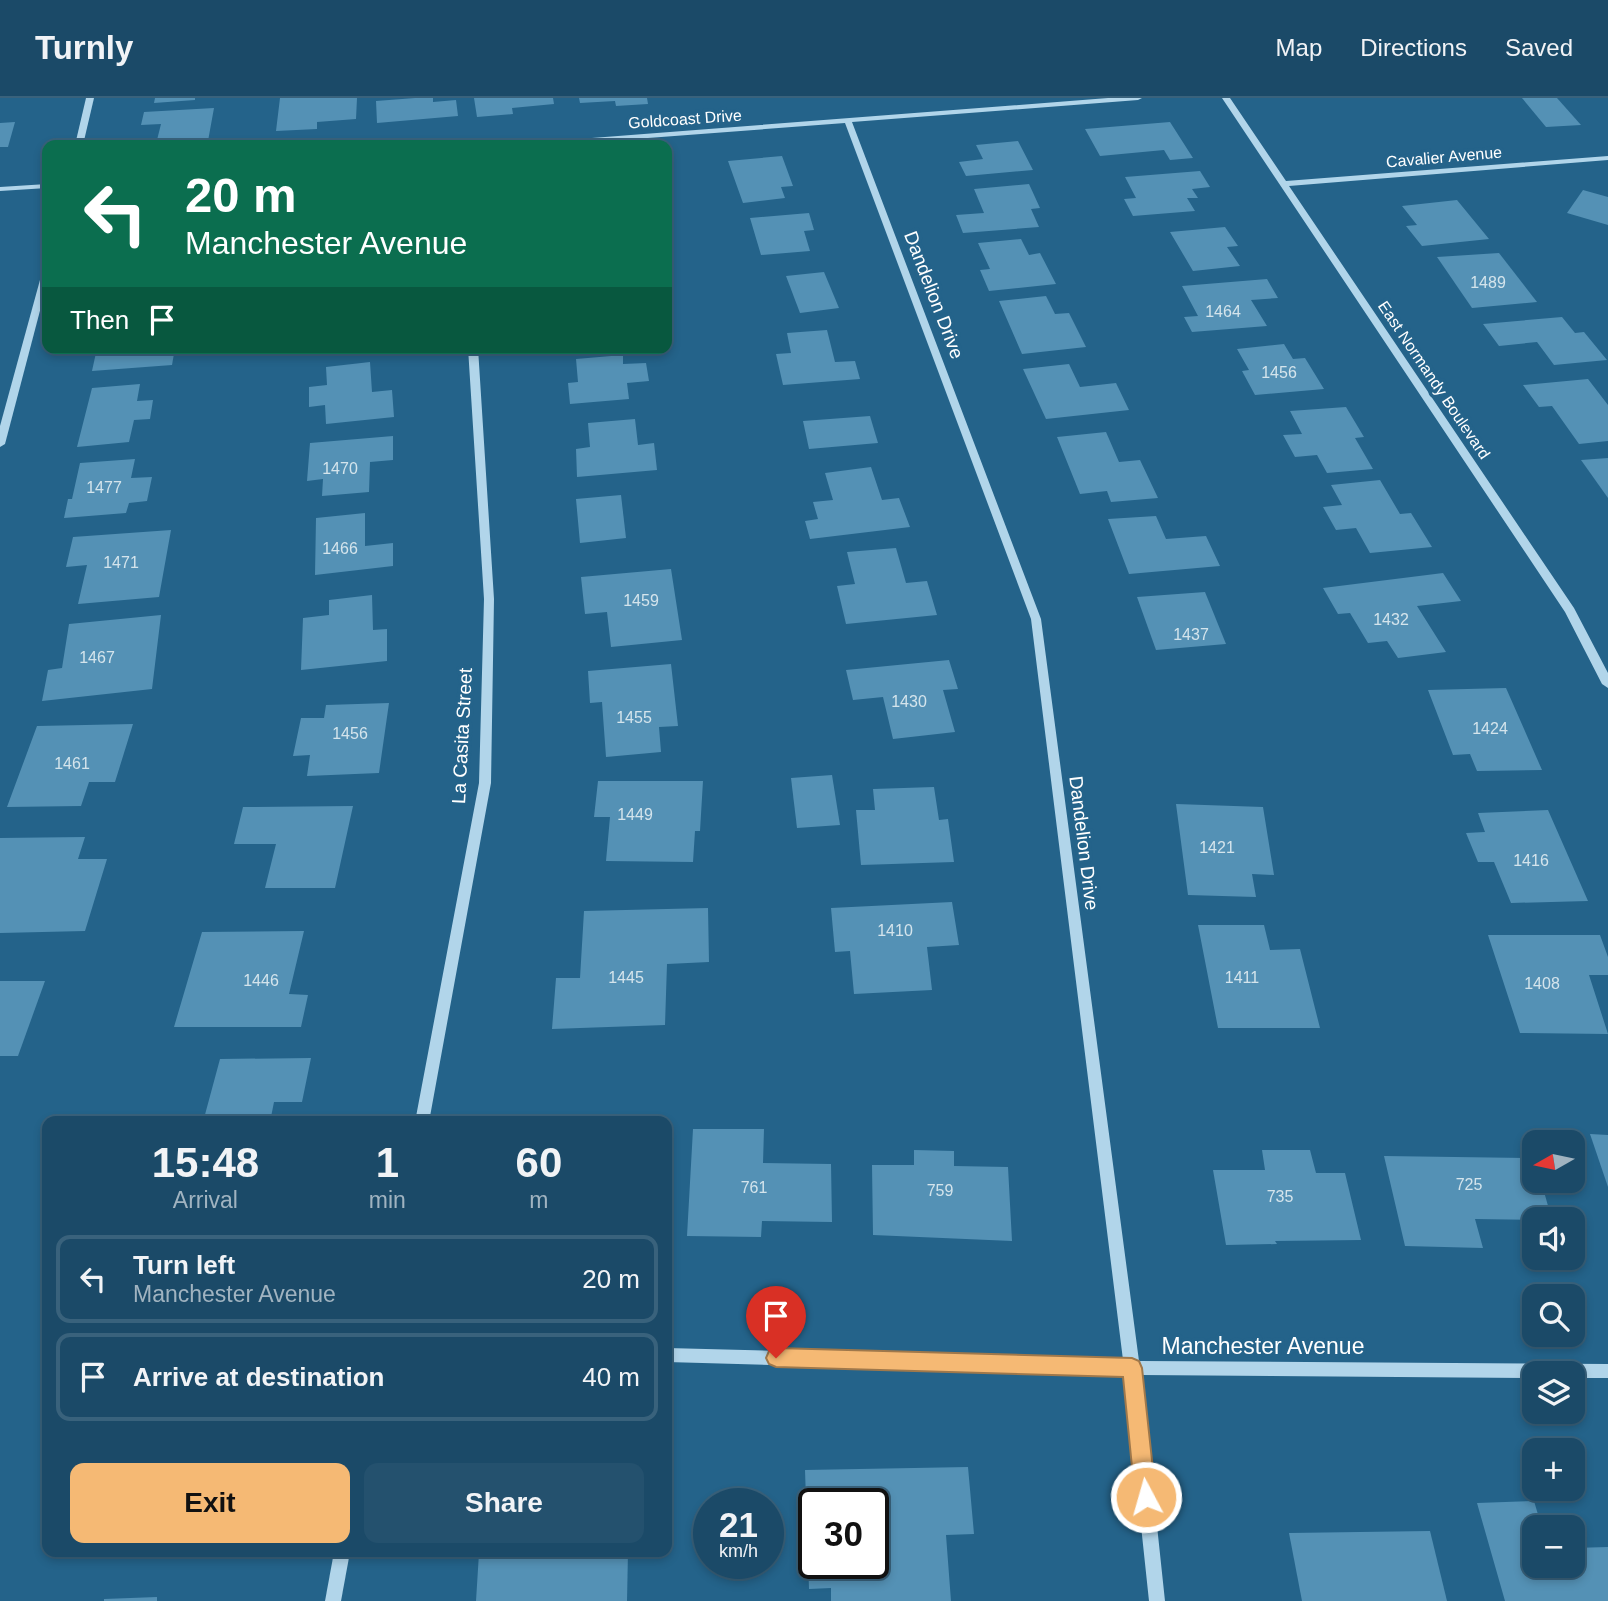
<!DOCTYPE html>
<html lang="en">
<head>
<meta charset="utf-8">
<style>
	body { margin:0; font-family:Helvetica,sans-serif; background:#24516e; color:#f1f3f6; height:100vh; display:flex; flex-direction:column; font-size:26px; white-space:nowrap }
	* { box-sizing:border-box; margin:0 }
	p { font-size:23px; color:#a0b3c0 }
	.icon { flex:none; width:38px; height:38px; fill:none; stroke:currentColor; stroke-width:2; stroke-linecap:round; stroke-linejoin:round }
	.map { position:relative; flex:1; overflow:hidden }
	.drawer { position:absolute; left:42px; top:1018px; width:630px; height:441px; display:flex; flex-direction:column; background:#1b4a68; border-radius:14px; box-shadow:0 4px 10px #0003,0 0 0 2px #39627c }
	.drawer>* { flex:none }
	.guide { position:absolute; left:42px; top:42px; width:630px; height:214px; border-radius:14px; box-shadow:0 4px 10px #0003,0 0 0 2px #39627c; background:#0b6e4f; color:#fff; overflow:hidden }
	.needle { width:46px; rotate:261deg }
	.controls { position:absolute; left:1522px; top:1032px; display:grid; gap:14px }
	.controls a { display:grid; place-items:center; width:63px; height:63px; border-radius:14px; background:#1b4a68; box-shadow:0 4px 10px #0003,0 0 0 2px #39627c; font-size:35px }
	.speed { position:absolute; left:693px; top:1390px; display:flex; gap:14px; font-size:35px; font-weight:700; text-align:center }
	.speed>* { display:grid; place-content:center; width:91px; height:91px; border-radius:50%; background:#1b4a68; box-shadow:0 4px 10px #0003,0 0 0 2px #39627c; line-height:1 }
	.speed small { font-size:18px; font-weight:400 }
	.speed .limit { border:4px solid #111; border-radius:10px; background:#fff; color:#111 }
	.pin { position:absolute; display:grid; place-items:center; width:60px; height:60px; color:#fff; margin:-72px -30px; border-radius:50% 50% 50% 0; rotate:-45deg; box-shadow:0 0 7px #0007 }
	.pin .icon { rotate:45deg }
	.me { position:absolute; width:77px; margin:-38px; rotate:354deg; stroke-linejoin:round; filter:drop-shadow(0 0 5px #0008) }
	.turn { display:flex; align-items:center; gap:24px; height:147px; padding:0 28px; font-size:32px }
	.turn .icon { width:91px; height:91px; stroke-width:2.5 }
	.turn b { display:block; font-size:49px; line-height:60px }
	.then { display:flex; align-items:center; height:66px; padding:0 28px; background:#0003; gap:14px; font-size:26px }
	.eta { display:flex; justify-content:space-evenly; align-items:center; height:119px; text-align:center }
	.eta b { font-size:42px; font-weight:600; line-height:49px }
	.primary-button { display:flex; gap:14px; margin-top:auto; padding:14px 28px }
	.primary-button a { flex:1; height:80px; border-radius:14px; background:#f5b974; color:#111; font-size:28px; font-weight:600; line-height:80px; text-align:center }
	.primary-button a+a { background:#24516e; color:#f1f3f6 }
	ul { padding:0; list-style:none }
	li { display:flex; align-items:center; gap:21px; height:88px; margin:0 14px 10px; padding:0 14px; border:4px solid #39627c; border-radius:14px }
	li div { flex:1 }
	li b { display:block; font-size:26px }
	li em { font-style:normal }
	header { display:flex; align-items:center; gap:42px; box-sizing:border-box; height:98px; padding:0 35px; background:#1b4a68; border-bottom:2px solid #39627c }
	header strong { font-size:33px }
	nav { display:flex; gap:38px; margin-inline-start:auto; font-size:24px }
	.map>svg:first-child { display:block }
	.building { fill:#5491b5; fill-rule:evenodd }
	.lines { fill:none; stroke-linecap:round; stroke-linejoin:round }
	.minor { fill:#b1d5ea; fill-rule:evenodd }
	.route { fill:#f5b974; stroke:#9f784b; stroke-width:2 }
	.labels { text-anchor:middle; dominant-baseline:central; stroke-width:7; stroke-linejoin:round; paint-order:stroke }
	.far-street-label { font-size:16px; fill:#fff; stroke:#24638a }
	.number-label { font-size:16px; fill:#d4e4ec }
	.street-label { font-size:19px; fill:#fff; stroke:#24638a }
	.near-street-label { font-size:23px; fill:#fff; stroke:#24638a }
</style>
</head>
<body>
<header>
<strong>Turnly</strong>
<nav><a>Map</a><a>Directions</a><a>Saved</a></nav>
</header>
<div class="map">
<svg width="1608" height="1503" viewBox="0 0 1608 1503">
	<rect width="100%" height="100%" fill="#24638a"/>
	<g class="building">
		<polygon points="155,0 195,0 195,2 154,5"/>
		<polygon points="280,0 357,0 356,21 317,24 317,31 276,33"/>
		<polygon points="415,0 433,0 433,4 456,2 458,18 377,25 376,3"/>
		<polygon points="474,0 553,0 554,6 512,10 513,16 477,19"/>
		<polygon points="579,0 647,0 648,6 616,8 615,3 580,5"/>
		<polygon points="1522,0 1557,0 1581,27 1546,29"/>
		<polygon points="214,10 208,43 156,46 161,26 141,27 144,14"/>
		<polygon points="15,24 8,49 0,49 0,25"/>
		<polygon points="1170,24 1193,60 1170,62 1164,52 1100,58 1085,31"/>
		<polygon points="1018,43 1033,72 966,78 959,64 983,61 976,47"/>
		<polygon points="782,58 793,88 781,89 785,100 743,105 728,63"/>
		<polygon points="1200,73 1210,89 1192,91 1198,100 1187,100 1195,113 1133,118 1124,101 1136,100 1125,79"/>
		<polygon points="1029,86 1040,110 1031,111 1039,129 963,135 956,117 984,115 974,91"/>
		<polygon points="1583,92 1608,99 1608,127 1567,115"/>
		<polygon points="1457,102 1489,141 1422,148 1406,128 1417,127 1402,108"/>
		<polygon points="809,115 814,132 804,133 810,153 761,157 750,120"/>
		<polygon points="1225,129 1238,148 1227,149 1240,168 1193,173 1170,134"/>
		<polygon points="1021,141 1029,157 1040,155 1056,186 989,193 980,172 990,171 978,145"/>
		<polygon points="1499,155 1537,204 1472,210 1437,159"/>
		<polygon points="824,174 839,210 800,215 786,178"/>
		<polygon points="1267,181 1278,200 1251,202 1267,228 1192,234 1184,219 1198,218 1182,188"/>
		<polygon points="1046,198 1055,216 1069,215 1086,249 1022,256 999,203"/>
		<polygon points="1562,219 1575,235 1584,234 1607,262 1554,267 1537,244 1499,248 1483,226"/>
		<polygon points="827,232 835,264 855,263 860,281 783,287 776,256 791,255 787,235"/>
		<polygon points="1284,246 1293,261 1305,260 1324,291 1255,297 1242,273 1249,272 1237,251"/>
		<polygon points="97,250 175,250 172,267 92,273"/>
		<polygon points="623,257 623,266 646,265 649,283 627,285 629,301 570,306 568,285 578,284 576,261"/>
		<polygon points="370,264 372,294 392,292 394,319 326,326 325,307 309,309 309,289 327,287 326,269"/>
		<polygon points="1069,266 1080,289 1116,285 1129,312 1046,321 1023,271"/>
		<polygon points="1588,281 1608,307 1608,343 1579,346 1552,308 1539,309 1523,287"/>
		<polygon points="140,286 137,303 153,302 150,321 134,322 129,344 77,349 92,290"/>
		<polygon points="1346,309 1364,339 1355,340 1373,371 1327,375 1317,357 1295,359 1283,337 1302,336 1290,313"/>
		<polygon points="870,318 878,345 809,351 803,323"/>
		<polygon points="635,321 638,347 654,345 657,372 577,379 576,351 590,349 588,325"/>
		<polygon points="1106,334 1119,364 1140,362 1158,400 1111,404 1107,393 1080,396 1057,339"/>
		<polygon points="393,338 393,362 370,364 369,394 322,398 323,381 307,383 310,345"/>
		<polygon points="1608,360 1608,400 1581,362"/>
		<polygon points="135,361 131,380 152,379 147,403 129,405 126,415 64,420 68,401 72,401 80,365"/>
		<polygon points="871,369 882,402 899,400 910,429 810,441 805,423 818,421 813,404 833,402 825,375"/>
		<polygon points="1380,382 1400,416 1411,415 1432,449 1370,455 1356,430 1336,432 1323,409 1342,407 1331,387"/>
		<polygon points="621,397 626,440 580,445 576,401"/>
		<polygon points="365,415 365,448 393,445 393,468 315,477 316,420"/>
		<polygon points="1156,418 1166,441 1206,438 1220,468 1129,476 1108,421"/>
		<polygon points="171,432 159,499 78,506 87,467 66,469 73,439"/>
		<polygon points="896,450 906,485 927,483 937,517 846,526 837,488 855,486 847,454"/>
		<polygon points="671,471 682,542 611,549 607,514 585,516 581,479"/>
		<polygon points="1443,475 1461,503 1417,508 1446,554 1398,560 1387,543 1368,545 1350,515 1338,516 1323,490"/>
		<polygon points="1205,494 1226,546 1156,552 1137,499"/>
		<polygon points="372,497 373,532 387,531 387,563 301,572 303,520 329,517 329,502"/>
		<polygon points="161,517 152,591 42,603 48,572 62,570 69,526"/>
		<polygon points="949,562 958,591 943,592 955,634 893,641 883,599 853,602 846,572"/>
		<polygon points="671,566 678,628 659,629 661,654 606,659 602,604 590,605 588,573"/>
		<polygon points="1506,590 1542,672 1477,673 1470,656 1453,657 1428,592"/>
		<polygon points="389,605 379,675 307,678 310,657 293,658 301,620 324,620 326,607"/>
		<polygon points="133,626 115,684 89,684 81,708 7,709 37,628"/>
		<polygon points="832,677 840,727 797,730 791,680"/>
		<polygon points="598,683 703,683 700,733 695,733 693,764 606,763 610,719 594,719"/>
		<polygon points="934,689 939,722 948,721 954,764 861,767 856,712 875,712 873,691"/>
		<polygon points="1176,706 1263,709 1274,777 1252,776 1256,799 1188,797"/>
		<polygon points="353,708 335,790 265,790 276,746 234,746 243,709"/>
		<polygon points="1548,712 1588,803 1511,805 1494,764 1478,764 1466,735 1485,734 1478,715"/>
		<polygon points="85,739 78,761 107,761 85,833 0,835 0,740"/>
		<polygon points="952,804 959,847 927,849 932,892 854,896 850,853 835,854 831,810"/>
		<polygon points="708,810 709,864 667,866 665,927 552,931 556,880 580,880 584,813"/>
		<polygon points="1198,827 1264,827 1270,852 1300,851 1320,930 1218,930"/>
		<polygon points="304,833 289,896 308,897 301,929 174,929 202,834"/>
		<polygon points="1488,837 1600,837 1608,859 1608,877 1589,877 1608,936 1520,935"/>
		<polygon points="0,883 45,883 18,958 0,958"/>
		<polygon points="311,960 302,1004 274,1004 270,1024 203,1024 220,961"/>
		<polygon points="693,1031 764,1031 763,1065 831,1066 832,1124 762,1123 761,1139 687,1138"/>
		<polygon points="1590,1036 1608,1037 1608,1089"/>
		<polygon points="914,1052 954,1053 954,1068 1008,1069 1012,1143 873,1137 872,1067 914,1067"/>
		<polygon points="1262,1052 1310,1052 1316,1075 1345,1075 1361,1142 1275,1143 1277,1146 1226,1147 1213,1072 1265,1072"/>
		<polygon points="1384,1058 1534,1060 1535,1083 1541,1083 1552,1122 1475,1121 1483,1150 1405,1148"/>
		<path d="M968,1369l6,67 -28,1 5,66h-120v-13l-22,1 -4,-119zM814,1405h59v60h-59z"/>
		<polygon points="1534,1403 1542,1430 1535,1430 1535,1468 1573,1468 1573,1450 1608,1449 1608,1503 1505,1503 1477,1405"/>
		<polygon points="1430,1433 1447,1503 1302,1503 1289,1435"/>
		<polygon points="628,1454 627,1503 476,1503 479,1455"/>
		<polygon points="157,1499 157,1503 104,1503 104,1501"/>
	</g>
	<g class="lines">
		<g class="minor">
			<polygon points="86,0 94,0 83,47 75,47"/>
			<polygon points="1108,0 1142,0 1138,2 852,24 1041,521 1139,1263 1608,1266 1608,1280 1573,1280 1573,1276 1535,1276 1535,1280 1141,1277 1165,1503 1149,1503 1125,1277 667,1264 667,1250 1123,1262 1031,521 845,25 555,47 523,47 527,45"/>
			<polygon points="1222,0 1230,0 1286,83 1608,58 1608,62 1289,88 1574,510 1608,575 1608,590 1602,586 1565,514"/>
			<polygon points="47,86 47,90 0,93 0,89"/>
			<polygon points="47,168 47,186 5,346 0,349 0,328 43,171"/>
			<polygon points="468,250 478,250 494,501 491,685 429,1024 415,1024 479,685 484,501"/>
			<polygon points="334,1454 350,1454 341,1503 325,1503"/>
		</g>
	</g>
	<polygon class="route" points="776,1250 1132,1260 1139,1263 1142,1270 1156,1399 1153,1407 1146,1410 1138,1407 1135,1399 1123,1279 776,1269 769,1266 766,1260 769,1253"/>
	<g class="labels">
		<g class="far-street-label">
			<text transform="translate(685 21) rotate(-4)">Goldcoast Drive</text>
			<text transform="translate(1444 59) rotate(-5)">Cavalier Avenue</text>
			<text transform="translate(1434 282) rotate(56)">East Normandy Boulevard</text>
		</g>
		<g class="number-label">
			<text x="1488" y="184">1489</text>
			<text x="1223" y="213">1464</text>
			<text x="1279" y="274">1456</text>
			<text x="340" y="370">1470</text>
			<text x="104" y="389">1477</text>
			<text x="340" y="450">1466</text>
			<text x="121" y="464">1471</text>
			<text x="641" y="502">1459</text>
			<text x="1391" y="521">1432</text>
			<text x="1191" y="536">1437</text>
			<text x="97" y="559">1467</text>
			<text x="909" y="603">1430</text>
			<text x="634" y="619">1455</text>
			<text x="1490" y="630">1424</text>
			<text x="350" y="635">1456</text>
			<text x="72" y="665">1461</text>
			<text x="635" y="716">1449</text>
			<text x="1217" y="749">1421</text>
			<text x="1531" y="762">1416</text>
			<text x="895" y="832">1410</text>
			<text x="626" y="879">1445</text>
			<text x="1242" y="879">1411</text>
			<text x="261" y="882">1446</text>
			<text x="1542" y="885">1408</text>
			<text x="1469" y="1086">725</text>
			<text x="754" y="1089">761</text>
			<text x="940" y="1092">759</text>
			<text x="1280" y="1098">735</text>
		</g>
		<g class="street-label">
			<text transform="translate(934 197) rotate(69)">Dandelion Drive</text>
			<text transform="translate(462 638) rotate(-87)">La Casita Street</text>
			<text transform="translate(1084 745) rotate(83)">Dandelion Drive</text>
		</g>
		<g class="near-street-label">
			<text x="1263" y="1248">Manchester Avenue</text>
		</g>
	</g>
</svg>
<div class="controls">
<a><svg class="needle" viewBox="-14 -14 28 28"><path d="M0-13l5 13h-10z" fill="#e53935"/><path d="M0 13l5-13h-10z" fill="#a0b3c0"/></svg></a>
<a><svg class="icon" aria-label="sound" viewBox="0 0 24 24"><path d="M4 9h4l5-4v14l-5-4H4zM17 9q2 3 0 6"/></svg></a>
<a><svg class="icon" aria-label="search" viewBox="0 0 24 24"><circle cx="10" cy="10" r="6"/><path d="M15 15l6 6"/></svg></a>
<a><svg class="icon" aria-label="layers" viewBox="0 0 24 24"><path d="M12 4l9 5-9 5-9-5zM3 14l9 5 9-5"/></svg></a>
<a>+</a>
<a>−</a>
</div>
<div class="speed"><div>21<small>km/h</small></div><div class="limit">30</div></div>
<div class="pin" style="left:776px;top:1260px;background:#d93025"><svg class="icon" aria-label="arrive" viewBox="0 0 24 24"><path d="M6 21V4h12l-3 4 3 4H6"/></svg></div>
<svg class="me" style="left:1146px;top:1399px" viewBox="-20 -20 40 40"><circle r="17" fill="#f5b974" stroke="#fff" stroke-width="3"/><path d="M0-11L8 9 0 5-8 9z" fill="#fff"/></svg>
<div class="guide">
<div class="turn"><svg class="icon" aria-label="left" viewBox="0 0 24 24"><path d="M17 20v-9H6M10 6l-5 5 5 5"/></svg><div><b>20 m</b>Manchester Avenue</div></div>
<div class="then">Then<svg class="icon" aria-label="arrive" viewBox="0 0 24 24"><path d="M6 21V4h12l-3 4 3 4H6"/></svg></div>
</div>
<section class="drawer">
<div class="eta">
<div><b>15:48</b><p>Arrival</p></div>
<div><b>1</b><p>min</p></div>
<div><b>60</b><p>m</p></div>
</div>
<ul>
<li><svg class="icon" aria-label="left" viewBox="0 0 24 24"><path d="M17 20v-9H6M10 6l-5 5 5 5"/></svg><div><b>Turn left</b><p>Manchester Avenue</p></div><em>20 m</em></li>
<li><svg class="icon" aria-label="arrive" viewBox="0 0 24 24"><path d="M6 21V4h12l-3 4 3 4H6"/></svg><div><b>Arrive at destination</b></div><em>40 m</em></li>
</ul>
<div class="primary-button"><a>Exit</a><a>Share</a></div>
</section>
</div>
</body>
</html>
